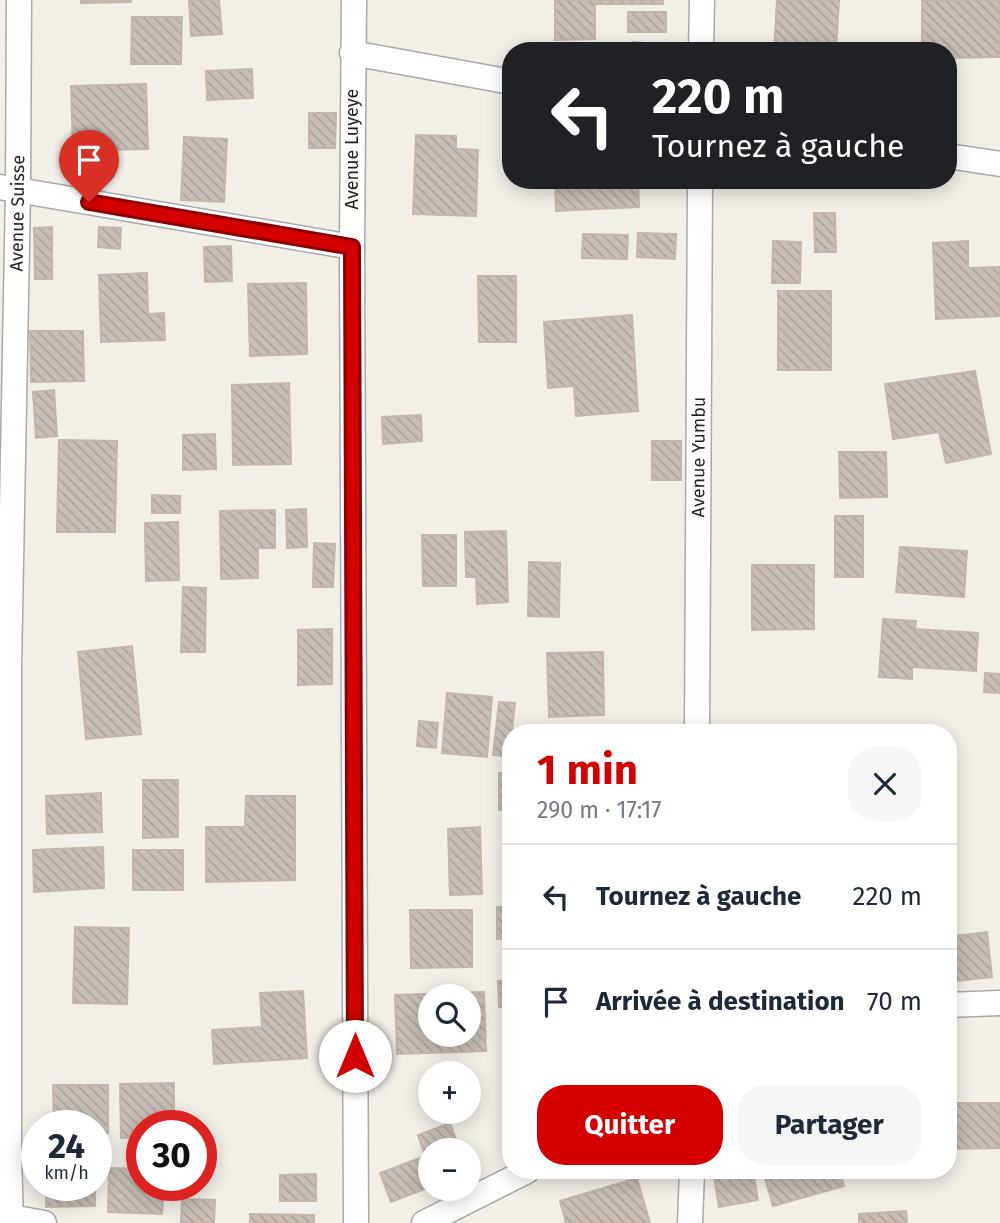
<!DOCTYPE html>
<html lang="fr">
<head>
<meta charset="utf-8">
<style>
	body { margin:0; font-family:"Fira Sans",sans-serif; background:#f6f6f7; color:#1f2937; height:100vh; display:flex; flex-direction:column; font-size:26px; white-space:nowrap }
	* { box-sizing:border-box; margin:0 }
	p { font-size:23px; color:#747a83 }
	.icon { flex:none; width:38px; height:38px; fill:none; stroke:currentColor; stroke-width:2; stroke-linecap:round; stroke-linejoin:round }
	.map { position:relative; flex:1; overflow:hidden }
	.sheet { position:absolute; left:502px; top:724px; width:455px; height:455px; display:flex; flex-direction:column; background:#fff; border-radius:28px; box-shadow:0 4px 18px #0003 }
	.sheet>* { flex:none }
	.hud { position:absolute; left:502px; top:42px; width:455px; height:147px; border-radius:28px; box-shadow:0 4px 18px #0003; background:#202124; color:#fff; overflow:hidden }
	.tools { position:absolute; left:418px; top:984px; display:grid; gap:14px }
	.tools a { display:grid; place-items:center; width:63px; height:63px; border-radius:50%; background:#fff; box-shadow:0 4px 18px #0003; font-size:35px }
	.speed { position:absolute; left:21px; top:1110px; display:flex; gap:14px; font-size:35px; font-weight:700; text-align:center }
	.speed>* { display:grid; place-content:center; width:91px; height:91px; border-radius:50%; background:#fff; box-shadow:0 4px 18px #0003; line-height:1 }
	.speed small { font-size:18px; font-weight:400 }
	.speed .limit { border:10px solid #d22; background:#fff; color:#111 }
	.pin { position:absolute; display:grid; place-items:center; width:60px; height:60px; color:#fff; margin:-72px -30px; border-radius:50% 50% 50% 0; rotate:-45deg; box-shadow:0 0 7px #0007 }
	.pin .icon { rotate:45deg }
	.me { position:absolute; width:77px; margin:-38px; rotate:0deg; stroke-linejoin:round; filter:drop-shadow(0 0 5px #0008) }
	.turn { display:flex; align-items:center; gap:24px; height:147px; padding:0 35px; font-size:32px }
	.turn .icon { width:91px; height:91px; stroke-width:2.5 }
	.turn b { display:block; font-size:49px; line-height:60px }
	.round { display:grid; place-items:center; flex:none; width:74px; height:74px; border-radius:28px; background:#f6f6f7 }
	.summary { display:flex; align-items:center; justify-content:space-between; height:119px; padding:0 35px }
	h1 { font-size:42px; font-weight:700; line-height:52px; color:#d40000 }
	.button { display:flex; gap:14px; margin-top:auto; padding:14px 35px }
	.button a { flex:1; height:80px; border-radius:28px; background:#d40000; color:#fff; font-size:28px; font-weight:700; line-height:80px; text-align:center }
	.button a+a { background:#f6f6f7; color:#1f2937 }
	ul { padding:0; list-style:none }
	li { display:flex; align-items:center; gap:21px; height:105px; padding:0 35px; border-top:2px solid #e0e1e3 }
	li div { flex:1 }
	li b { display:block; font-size:26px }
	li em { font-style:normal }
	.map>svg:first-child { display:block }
	.building { fill:url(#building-back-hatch); stroke:#c4b6ab; stroke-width:2; fill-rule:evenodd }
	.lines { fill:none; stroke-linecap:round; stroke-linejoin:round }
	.street-casing { stroke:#a9a9a9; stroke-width:27 }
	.street { stroke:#fff; stroke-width:24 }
	.route-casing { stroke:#8a0000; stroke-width:18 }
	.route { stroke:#d40000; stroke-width:12 }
	.labels { text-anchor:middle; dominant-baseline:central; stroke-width:6; stroke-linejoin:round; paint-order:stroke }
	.street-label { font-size:18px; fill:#222; stroke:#fff }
</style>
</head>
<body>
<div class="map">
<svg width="1000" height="1223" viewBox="0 0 1000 1223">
	<defs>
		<pattern id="building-back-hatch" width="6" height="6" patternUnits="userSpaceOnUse" patternTransform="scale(1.75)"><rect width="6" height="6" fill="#c7bfb8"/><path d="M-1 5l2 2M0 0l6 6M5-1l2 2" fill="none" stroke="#aba49e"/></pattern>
	</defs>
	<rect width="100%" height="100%" fill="#f2efe9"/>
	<g class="building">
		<polygon points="81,0 131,0 131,2 81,3"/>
		<polygon points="189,0 219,0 222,34 191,36"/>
		<polygon points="555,0 663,0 663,4 595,4 595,39 555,40"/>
		<polygon points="777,0 839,0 836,51 774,51"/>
		<polygon points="922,0 1000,0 1000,57 948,58 948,51 922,51"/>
		<rect x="628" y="12" width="38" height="20"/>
		<polygon points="132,17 182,17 181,64 131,64"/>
		<polygon points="633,42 671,45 670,51 632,51"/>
		<polygon points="252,69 253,98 207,100 206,71"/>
		<polygon points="146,84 148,149 73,151 71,86"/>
		<polygon points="309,113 336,113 335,148 309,148"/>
		<polygon points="416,135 456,136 456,149 478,150 476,216 413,214"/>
		<polygon points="184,137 227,139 224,202 181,200"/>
		<polygon points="555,180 638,180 639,207 556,211"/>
		<polygon points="814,213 835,213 836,252 815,252"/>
		<polygon points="52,227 52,279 35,279 34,228"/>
		<polygon points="99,227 121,228 120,249 98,247"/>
		<polygon points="638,233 676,234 675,259 637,257"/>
		<polygon points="583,234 628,235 627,259 582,258"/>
		<polygon points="773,241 801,242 800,283 772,283"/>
		<polygon points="968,241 968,268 1000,267 1000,316 936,319 933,243"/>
		<polygon points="231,246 232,281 205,282 204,247"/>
		<polygon points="147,273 148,314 164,313 165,340 101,342 99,275"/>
		<polygon points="478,276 516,276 516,342 479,342"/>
		<polygon points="306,283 307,354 250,356 248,284"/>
		<rect x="778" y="291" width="53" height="79"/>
		<polygon points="632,315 638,411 576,416 574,386 548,388 544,322"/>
		<polygon points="30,331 83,331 84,381 31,382"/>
		<polygon points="975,371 991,454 946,463 939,432 893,439 885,384"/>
		<polygon points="289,383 291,464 233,465 232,385"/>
		<polygon points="54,390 57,436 36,438 33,392"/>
		<polygon points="421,415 422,441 383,444 382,417"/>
		<polygon points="215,434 216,469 183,470 183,435"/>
		<polygon points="59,440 117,441 115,532 57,532"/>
		<rect x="652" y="441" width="29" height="39"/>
		<polygon points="839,452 886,452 887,497 840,498"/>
		<polygon points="152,495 180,496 180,513 152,513"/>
		<polygon points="306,509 307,547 287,548 286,510"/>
		<polygon points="275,510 275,548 258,548 258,578 221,579 220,511"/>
		<rect x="835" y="516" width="28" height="61"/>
		<polygon points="178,522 179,580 146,581 145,523"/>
		<polygon points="506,531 508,602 477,604 476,577 466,577 465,532"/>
		<polygon points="422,535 456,535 456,586 423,586"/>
		<polygon points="314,543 335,544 333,587 313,587"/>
		<polygon points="900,547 967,551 964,597 896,592"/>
		<polygon points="529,562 560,563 559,617 528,616"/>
		<polygon points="752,565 814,565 814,629 752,630"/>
		<polygon points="183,587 206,588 205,652 181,652"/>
		<polygon points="883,619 916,621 915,629 978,633 976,671 912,667 912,679 879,677"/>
		<polygon points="332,629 332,684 298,685 298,630"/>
		<polygon points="132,646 141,734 86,739 78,652"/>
		<polygon points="603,652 604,715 549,717 547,653"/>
		<polygon points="985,673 1000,674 1000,693 984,692"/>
		<polygon points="447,693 492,697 487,757 442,753"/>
		<polygon points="499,702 515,703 509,757 493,755"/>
		<polygon points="419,721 438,723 436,748 417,746"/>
		<rect x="499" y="773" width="12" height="37"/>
		<polygon points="143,780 178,780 178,837 143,838"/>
		<polygon points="948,783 954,783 955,829 948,829"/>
		<polygon points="101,793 102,832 47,834 46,796"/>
		<polygon points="246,796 295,796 295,880 206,882 206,827 245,827"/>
		<polygon points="480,827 482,894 450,895 448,829"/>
		<polygon points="103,847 104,888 34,892 33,850"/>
		<rect x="133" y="850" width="50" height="40"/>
		<polygon points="497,907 511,907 511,938 497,939"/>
		<polygon points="410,910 472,910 472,967 411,968"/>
		<polygon points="75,927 129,928 127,1004 73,1003"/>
		<polygon points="987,932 992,977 948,982 948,937"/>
		<polygon points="511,980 511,1007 499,1007 498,981"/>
		<polygon points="303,991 307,1058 214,1064 212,1030 262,1027 260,993"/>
		<path d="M484,992l2,59 -89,3 -2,-59zM430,996h39v38h-39z"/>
		<polygon points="174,1083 174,1125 142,1125 142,1137 121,1138 120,1084"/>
		<polygon points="53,1085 108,1085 108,1133 96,1133 96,1125 54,1125"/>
		<polygon points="948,1103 1000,1103 1000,1148 948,1149"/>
		<polygon points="450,1123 460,1150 430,1150 430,1187 391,1202 380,1173 425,1156 418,1135"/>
		<polygon points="109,1168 142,1169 142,1185 164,1185 162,1214 108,1212"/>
		<polygon points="713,1171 753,1171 758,1200 719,1207"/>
		<polygon points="763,1171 840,1171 844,1186 773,1206"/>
		<polygon points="864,1171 903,1171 904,1175 864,1176"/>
		<polygon points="316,1174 316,1201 280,1201 280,1175"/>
		<polygon points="637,1178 650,1223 566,1223 560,1201"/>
		<polygon points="46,1185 95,1185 95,1206 46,1207"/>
		<polygon points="182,1199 215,1200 214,1223 181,1223"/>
		<polygon points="906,1211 907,1223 859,1223 859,1214"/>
		<polygon points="250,1214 314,1215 314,1223 250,1223"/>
	</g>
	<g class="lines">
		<g class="street-casing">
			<g id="street">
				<polyline points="354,0 352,247 356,1223"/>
				<polyline points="701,51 702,0"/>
				<polyline points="352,53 511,82"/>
				<polyline points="948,156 1000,164"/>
				<polyline points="0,187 352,247"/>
				<path id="s1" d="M697,733l3,-553"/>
				<polyline points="948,1005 1000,1003"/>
				<polyline points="11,1217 44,1223"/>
				<path id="s2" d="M11,1223l-2,-69v-486l9,-477 1,-191"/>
				<polyline points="424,1223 527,1171"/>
				<polyline points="690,1223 692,1171"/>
			</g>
		</g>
		<use href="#street" class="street"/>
	</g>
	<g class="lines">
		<g class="route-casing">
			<polyline id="route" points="89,202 352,247 355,1056"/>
		</g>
		<use href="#route" class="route"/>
	</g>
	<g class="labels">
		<g class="street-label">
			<text transform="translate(352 149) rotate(-90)">Avenue Luyeye</text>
			<text stroke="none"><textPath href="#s2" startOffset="1010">Avenue Suisse</textPath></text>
			<text stroke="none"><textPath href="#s1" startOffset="276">Avenue Yumbu</textPath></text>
		</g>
	</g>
</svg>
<div class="tools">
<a><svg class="icon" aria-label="search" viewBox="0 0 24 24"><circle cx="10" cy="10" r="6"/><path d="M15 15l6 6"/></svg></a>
<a>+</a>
<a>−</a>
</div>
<div class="speed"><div>24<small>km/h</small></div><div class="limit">30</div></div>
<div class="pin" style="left:89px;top:202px;background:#d93025"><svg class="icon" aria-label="arrive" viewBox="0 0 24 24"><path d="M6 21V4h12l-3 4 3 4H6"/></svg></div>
<svg class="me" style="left:355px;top:1056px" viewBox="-20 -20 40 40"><circle r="19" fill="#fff"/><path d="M0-13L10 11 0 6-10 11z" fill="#d40000"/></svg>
<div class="hud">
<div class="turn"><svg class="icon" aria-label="left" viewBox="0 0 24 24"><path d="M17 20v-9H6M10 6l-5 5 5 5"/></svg><div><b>220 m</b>Tournez à gauche</div></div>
</div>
<section class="sheet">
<div class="summary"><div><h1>1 min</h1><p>290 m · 17:17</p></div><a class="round"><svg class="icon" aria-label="close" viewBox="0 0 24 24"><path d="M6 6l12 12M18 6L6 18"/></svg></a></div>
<ul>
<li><svg class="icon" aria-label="left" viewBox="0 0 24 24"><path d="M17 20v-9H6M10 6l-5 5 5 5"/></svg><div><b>Tournez à gauche</b></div><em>220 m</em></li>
<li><svg class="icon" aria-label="arrive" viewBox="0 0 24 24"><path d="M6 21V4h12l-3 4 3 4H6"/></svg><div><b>Arrivée à destination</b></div><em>70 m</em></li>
</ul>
<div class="button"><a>Quitter</a><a>Partager</a></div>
</section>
</div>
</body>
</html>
